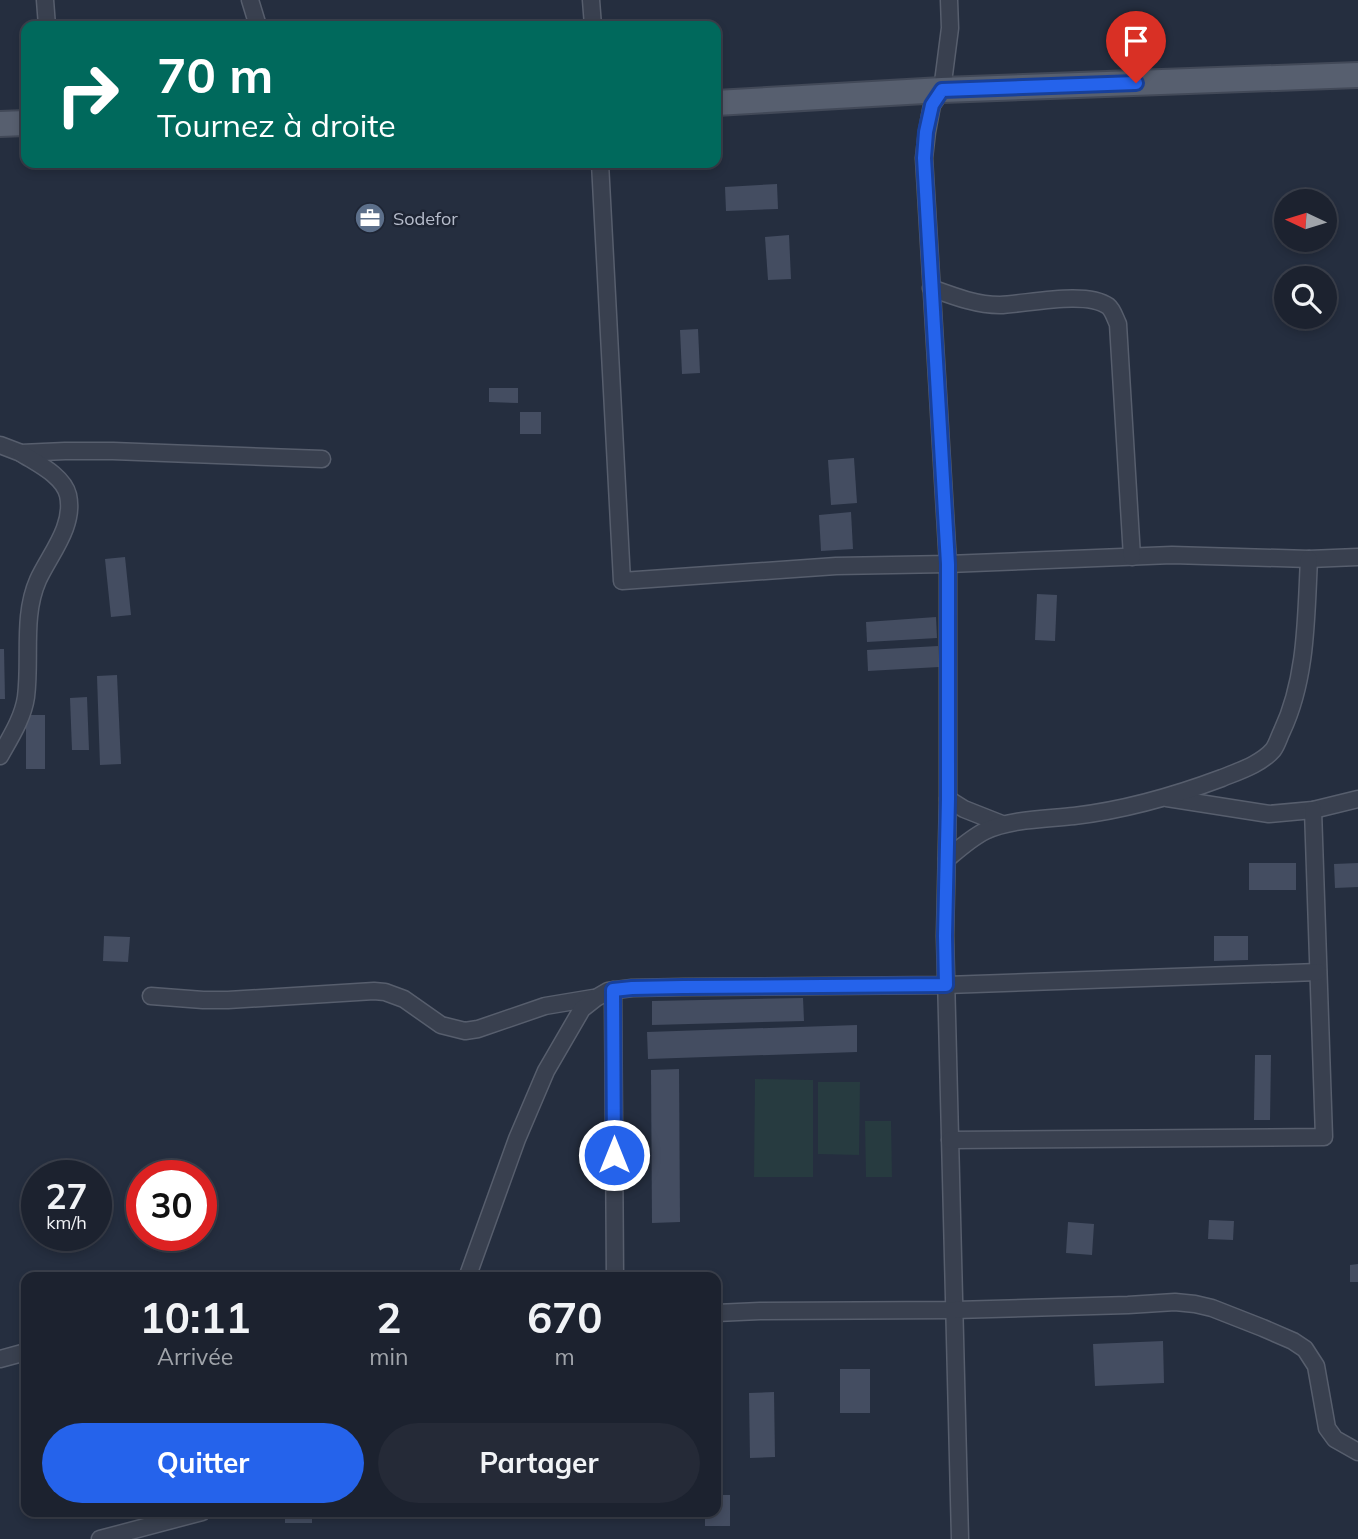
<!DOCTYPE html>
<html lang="fr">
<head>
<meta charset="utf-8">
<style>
	body { margin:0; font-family:Mulish,sans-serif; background:#252a37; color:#f1f3f6; height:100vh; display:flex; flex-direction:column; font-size:26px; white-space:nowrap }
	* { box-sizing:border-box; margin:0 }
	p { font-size:23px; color:#a0a4aa }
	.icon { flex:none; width:38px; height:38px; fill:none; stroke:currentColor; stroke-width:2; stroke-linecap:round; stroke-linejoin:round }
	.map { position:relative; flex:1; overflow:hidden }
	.sheet { position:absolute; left:21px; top:1272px; width:700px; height:245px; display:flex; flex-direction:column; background:#1c222f; border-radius:14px; box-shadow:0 4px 10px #0003,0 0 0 2px #3a3f4b }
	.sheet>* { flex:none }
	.guide { position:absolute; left:21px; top:21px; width:700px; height:147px; border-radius:14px; box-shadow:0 4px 10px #0003,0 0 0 2px #3a3f4b; background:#00695c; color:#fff; overflow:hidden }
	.needle { width:46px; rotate:274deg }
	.controls { position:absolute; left:1274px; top:189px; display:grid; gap:14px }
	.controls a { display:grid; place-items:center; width:63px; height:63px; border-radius:50%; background:#1c222f; box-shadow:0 4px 10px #0003,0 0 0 2px #3a3f4b; font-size:35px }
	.speed { position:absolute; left:21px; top:1160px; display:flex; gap:14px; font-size:35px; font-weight:700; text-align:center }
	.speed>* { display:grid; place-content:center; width:91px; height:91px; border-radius:50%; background:#1c222f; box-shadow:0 4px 10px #0003,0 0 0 2px #3a3f4b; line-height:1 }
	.speed small { font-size:18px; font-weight:400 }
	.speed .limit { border:10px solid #d22; background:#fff; color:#111 }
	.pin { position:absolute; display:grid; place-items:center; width:60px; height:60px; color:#fff; margin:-72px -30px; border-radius:50% 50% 50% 0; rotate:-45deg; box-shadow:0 0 7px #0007 }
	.pin .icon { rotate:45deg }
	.me { position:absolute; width:77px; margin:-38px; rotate:0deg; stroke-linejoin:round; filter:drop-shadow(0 0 5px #0008) }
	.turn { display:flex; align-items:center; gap:24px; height:147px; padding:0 21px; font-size:32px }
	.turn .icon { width:91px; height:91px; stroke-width:2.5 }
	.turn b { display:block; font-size:49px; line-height:60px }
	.eta { display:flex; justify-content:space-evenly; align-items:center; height:119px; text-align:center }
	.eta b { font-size:42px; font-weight:700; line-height:49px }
	.primary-button { display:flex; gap:14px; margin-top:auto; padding:14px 21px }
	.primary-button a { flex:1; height:80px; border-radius:42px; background:#2563eb; color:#fff; font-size:28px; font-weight:700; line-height:80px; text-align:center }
	.primary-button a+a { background:#252a37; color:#f1f3f6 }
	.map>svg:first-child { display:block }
	.green { fill:#273b40 }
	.building { fill:#444d61 }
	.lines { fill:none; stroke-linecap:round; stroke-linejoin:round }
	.street-casing { stroke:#575e6d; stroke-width:19 }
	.primary-casing { stroke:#424958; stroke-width:28 }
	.street { stroke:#39404f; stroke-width:16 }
	.primary { stroke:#575f6f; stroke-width:24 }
	.route-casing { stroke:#184099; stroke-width:18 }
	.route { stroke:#2563eb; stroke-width:12 }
	.labels { text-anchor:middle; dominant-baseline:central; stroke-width:5; stroke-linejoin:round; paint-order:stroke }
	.poi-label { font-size:18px; fill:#b5bbca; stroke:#1e2534; text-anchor:start }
</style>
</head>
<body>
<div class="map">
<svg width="1358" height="1539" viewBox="0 0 1358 1539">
	<rect width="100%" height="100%" fill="#252e3f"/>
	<g class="green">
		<polygon points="755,1079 813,1080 813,1177 754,1177"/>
		<polygon points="818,1082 860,1082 859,1155 818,1154"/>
		<polygon points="865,1121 891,1121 892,1177 866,1177"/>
	</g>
	<g class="building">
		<polygon points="777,184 778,209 726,211 725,187"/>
		<polygon points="789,235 791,279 768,280 765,237"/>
		<polygon points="698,329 700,373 682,374 680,330"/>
		<polygon points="489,388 518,388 518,403 489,402"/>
		<rect x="520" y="412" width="21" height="22"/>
		<polygon points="854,458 857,503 831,505 828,460"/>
		<polygon points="851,512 853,549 821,551 819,515"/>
		<polygon points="125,557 131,615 111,617 105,559"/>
		<polygon points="1037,594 1057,595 1055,641 1035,640"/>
		<polygon points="936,617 937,638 867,642 866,622"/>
		<polygon points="938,646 939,667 868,671 867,650"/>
		<polygon points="0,649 4,649 5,699 0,699"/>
		<polygon points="117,675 121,764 100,765 97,676"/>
		<polygon points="87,697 89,750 72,750 70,698"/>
		<rect x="26" y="715" width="19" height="54"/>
		<rect x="1249" y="863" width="47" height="27"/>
		<polygon points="1358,863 1358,887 1335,888 1334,864"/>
		<polygon points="104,936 130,937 128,962 103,961"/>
		<polygon points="1214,936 1248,936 1248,960 1214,961"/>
		<polygon points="803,998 804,1021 652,1025 652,1001"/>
		<polygon points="857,1025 857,1052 648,1059 647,1032"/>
		<polygon points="1255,1055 1271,1055 1270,1120 1254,1120"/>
		<polygon points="679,1069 680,1222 652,1223 651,1070"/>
		<polygon points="1209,1220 1234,1221 1233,1240 1208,1239"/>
		<polygon points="1068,1222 1094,1224 1092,1255 1066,1253"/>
		<polygon points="1358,1264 1358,1282 1350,1282 1350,1265"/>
		<polygon points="1163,1341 1164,1383 1095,1386 1093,1344"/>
		<rect x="840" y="1369" width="30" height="44"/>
		<polygon points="774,1392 775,1457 750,1458 749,1393"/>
		<polygon points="716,1495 730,1495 730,1526 705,1526 705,1512 716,1512"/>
		<rect x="285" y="1512" width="27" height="11"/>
	</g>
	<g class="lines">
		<g class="street-casing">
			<g id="street">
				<polyline points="45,0 47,26"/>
				<polyline points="250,0 258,26"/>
				<polyline points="591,0 593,26"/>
				<polyline points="949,0 950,28 942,90 932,105 927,132 924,158 948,564 948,799 945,936 960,1539"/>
				<polyline points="600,163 622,581 836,566 948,564 1172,555 1309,559 1358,557"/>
				<path d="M931,288c22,8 45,17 69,17 27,-1 86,-15 108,1 5,4 7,12 10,18l14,233"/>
				<polyline points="0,445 21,453 65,451 113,451 322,459"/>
				<path d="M0,756c10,-18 23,-38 26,-59 5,-39 -4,-81 12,-117 12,-26 37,-54 30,-85 -5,-20 -32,-32 -47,-42"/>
				<polyline points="1167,798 1269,814 1313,810 1358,799"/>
				<polyline points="948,799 964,809 1002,824"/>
				<path d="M947,859c12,-10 24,-21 38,-28 25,-12 61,-12 89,-15 51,-6 100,-20 148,-38 17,-7 39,-14 51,-28 4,-5 6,-13 9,-19 25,-53 24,-115 27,-172"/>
				<polyline points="613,990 615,1278"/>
				<polyline points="151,996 203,1000 228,1000 374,991 385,992 404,999 441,1025 465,1031 478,1029 545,1006 593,998"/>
				<polyline points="950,1140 1324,1137 1313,810"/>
				<polyline points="467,1278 517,1139 546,1071 582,1009 596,998 608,991 632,988 683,987 946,985 1318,972"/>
				<polyline points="716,1313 760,1311 955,1310 1128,1305 1175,1302 1195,1304 1212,1308 1263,1328 1293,1341 1305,1349 1316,1366 1327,1428 1335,1439 1358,1452"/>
				<polyline points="0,1359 26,1352"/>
				<polyline points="100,1539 202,1512"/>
			</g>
		</g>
		<g class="primary-casing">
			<g id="primary">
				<polyline points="716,103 942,90 1358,75"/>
				<polyline points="0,124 26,123"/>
			</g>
		</g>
		<use href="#street" class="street"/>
		<use href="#primary" class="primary"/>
	</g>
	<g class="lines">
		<g class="route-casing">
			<polyline id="route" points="614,1155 613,990 632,988 683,987 946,985 945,936 948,799 948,564 924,158 926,132 932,105 942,90 1136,83"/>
		</g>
		<use href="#route" class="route"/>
	</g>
	<defs>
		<g id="office-disc" transform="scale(1.575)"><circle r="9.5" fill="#5c6f8a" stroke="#1e2534"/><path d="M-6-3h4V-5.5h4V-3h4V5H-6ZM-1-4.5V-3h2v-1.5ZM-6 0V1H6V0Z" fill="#fff"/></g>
	</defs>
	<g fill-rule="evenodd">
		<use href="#office-disc" x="370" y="218"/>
	</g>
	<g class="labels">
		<g class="poi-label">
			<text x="393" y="218">Sodefor</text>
		</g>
	</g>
</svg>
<div class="controls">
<a><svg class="needle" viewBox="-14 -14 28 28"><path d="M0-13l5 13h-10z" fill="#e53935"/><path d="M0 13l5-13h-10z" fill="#a0a4aa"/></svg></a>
<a><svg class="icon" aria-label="search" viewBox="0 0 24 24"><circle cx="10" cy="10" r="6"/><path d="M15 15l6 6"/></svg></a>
</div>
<div class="speed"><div>27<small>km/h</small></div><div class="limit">30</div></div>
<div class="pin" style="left:1136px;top:83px;background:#d93025"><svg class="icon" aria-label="arrive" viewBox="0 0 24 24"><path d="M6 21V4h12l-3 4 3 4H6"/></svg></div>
<svg class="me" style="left:614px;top:1155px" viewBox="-20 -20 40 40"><circle r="17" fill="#2563eb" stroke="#fff" stroke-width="3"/><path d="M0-11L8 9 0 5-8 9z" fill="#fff"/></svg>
<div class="guide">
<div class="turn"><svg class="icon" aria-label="right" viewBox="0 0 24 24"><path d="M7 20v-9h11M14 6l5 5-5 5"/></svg><div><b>70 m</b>Tournez à droite</div></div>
</div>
<section class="sheet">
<div class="eta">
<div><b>10:11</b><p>Arrivée</p></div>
<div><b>2</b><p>min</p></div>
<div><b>670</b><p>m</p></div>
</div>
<div class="primary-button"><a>Quitter</a><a>Partager</a></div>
</section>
</div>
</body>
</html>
